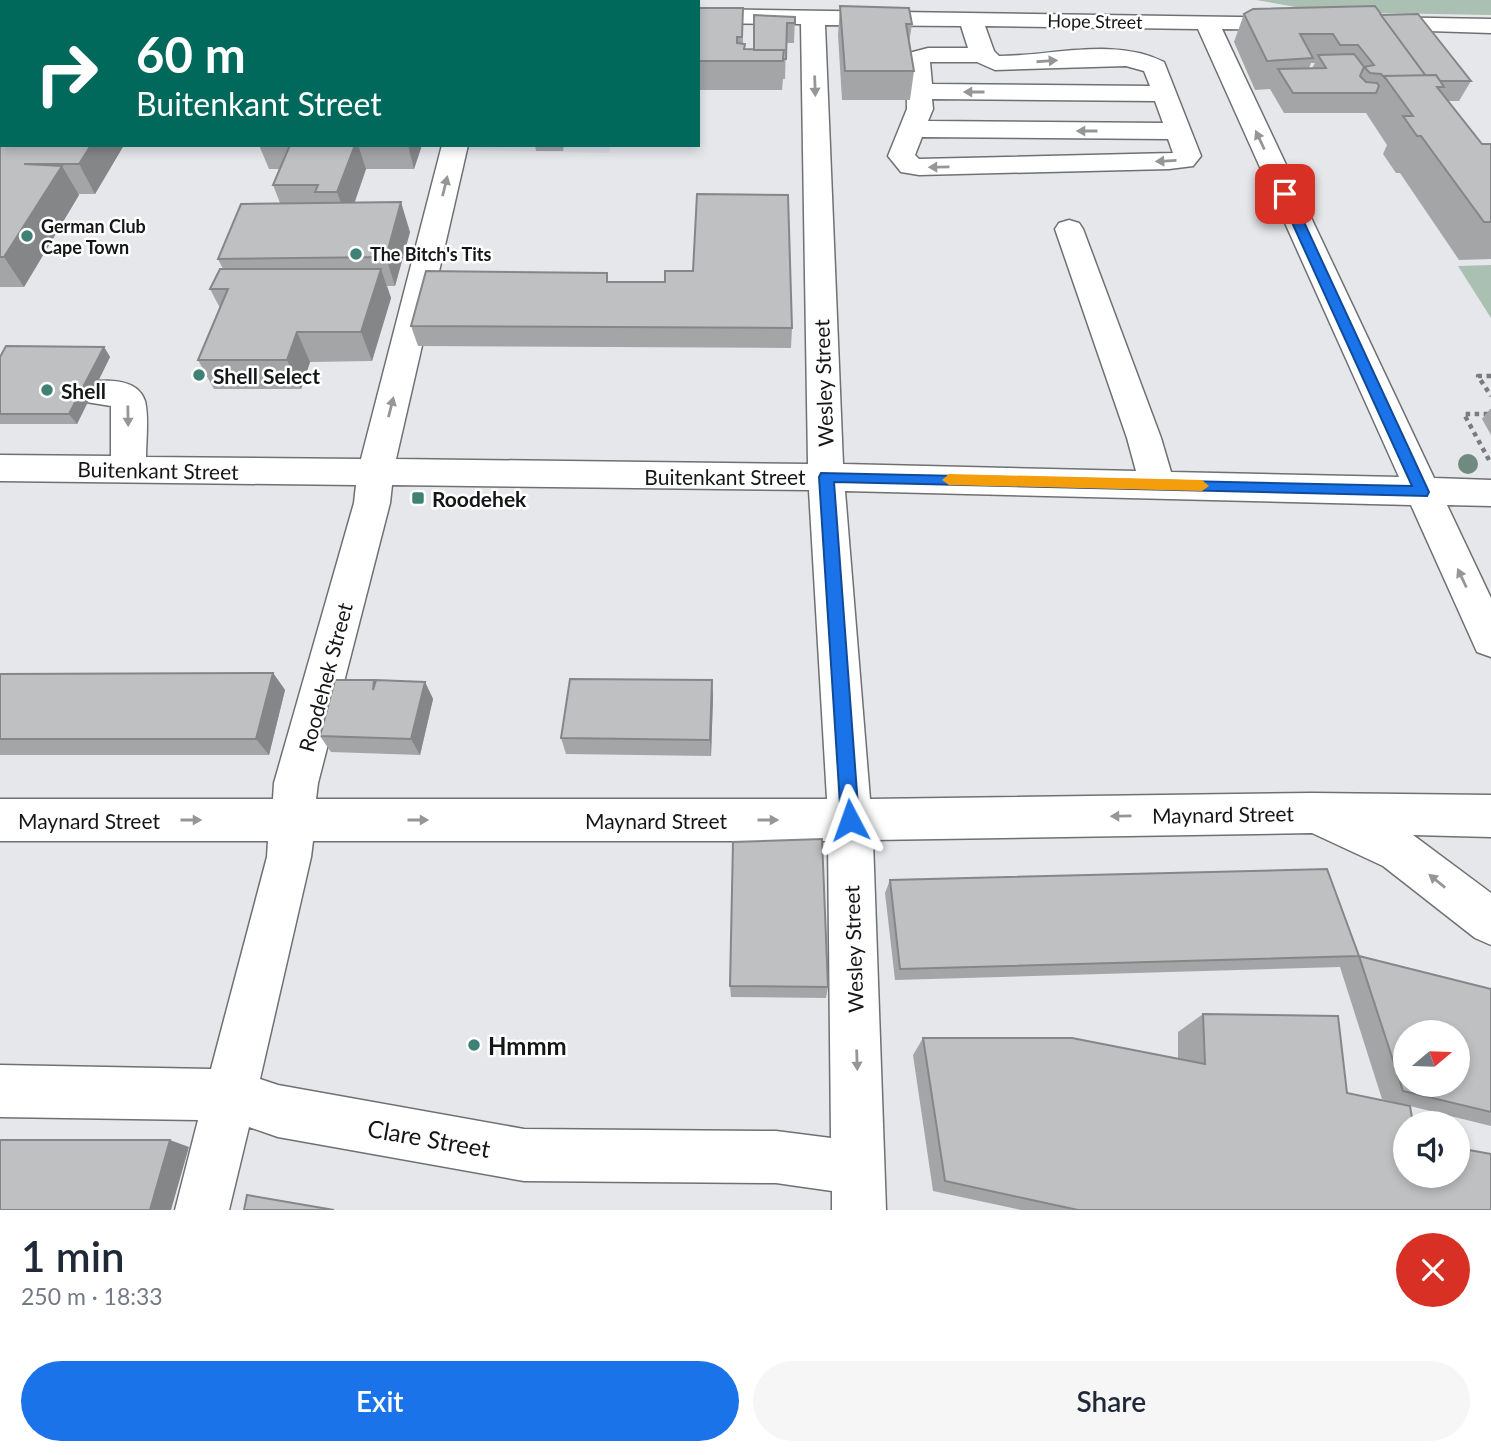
<!DOCTYPE html>
<html lang="en">
<head>
<meta charset="utf-8">
<style>
	body { margin:0; font-family:Lato,sans-serif; background:#f6f6f7; color:#1f2937; height:100vh; display:flex; flex-direction:column; font-size:26px; white-space:nowrap }
	* { box-sizing:border-box; margin:0 }
	p { font-size:23px; color:#747a83 }
	.icon { flex:none; width:38px; height:38px; fill:none; stroke:currentColor; stroke-width:2; stroke-linecap:round; stroke-linejoin:round }
	.map { position:relative; height:1210px; overflow:hidden }
	.details { display:flex; flex-direction:column; background:#fff; flex:1 }
	.details>* { flex:none }
	.hud { position:absolute; left:0px; top:0px; width:700px; height:147px; box-shadow:0 4px 10px #0003; background:#00695c; color:#fff; overflow:hidden }
	.needle { width:46px; rotate:71deg }
	.tools { position:absolute; left:1393px; top:1020px; display:grid; gap:14px }
	.tools a { display:grid; place-items:center; width:77px; height:77px; border-radius:50%; background:#fff; box-shadow:0 4px 10px #0003; font-size:35px }
	.pin { position:absolute; display:grid; place-items:center; width:60px; height:60px; color:#fff; margin:-30px; border-radius:14px; box-shadow:0 4px 10px #0006 }
	.me { position:absolute; width:77px; margin:-38px; rotate:356deg; stroke-linejoin:round; filter:drop-shadow(0 0 5px #0008) }
	.turn { display:flex; align-items:center; gap:24px; height:147px; padding:0 21px; font-size:32px }
	.turn .icon { width:91px; height:91px; stroke-width:2.5 }
	.turn b { display:block; font-size:49px; line-height:60px }
	.round { display:grid; place-items:center; flex:none; width:74px; height:74px; border-radius:37px; background:#f6f6f7 }
	.head { display:flex; align-items:center; justify-content:space-between; height:119px; padding:0 21px }
	h1 { font-size:42px; font-weight:600; line-height:52px }
	.action { display:flex; gap:14px; margin-top:auto; padding:14px 21px }
	.action a { flex:1; height:80px; border-radius:42px; background:#1a73e8; color:#fff; font-size:28px; font-weight:600; line-height:80px; text-align:center }
	.action a+a { background:#f6f6f7; color:#1f2937 }
	.map>svg:first-child { display:block }
	.built { fill:#d8dde7 }
	.green { fill:#aac0b2 }
	.lines { fill:none; stroke-linecap:round; stroke-linejoin:round }
	.minor-casing { stroke:#6f7072; stroke-width:3 }
	.path { stroke:#7a7b7d; stroke-width:4.5; stroke-dasharray:4.5 4.5; stroke-linecap:butt }
	.minor { fill:#fff; fill-rule:evenodd }
	.tree { fill:#718a7f }
	.wall { fill:#a3a5a7; fill-rule:evenodd }
	.shaded-wall { fill:#858688 }
	.building { fill:#bec0c2; stroke:#858688; stroke-width:2; fill-rule:evenodd }
	.oneway { fill:#969697 }
	.route { fill:#1a73e8; stroke:#114b97; stroke-width:2 }
	.slow { fill:#f59e0b }
	.poi-dot { fill:#3f8275; stroke:#fff; stroke-width:2.5 }
	.labels { text-anchor:middle; dominant-baseline:central; stroke-width:5; stroke-linejoin:round; paint-order:stroke }
	.far-street-label { font-size:18px; fill:#151617; stroke:#fff }
	.far-poi-label { font-size:18px; font-weight:bold; fill:#151617; stroke:#fff; text-anchor:start }
	.poi-label { font-size:21px; font-weight:bold; fill:#151617; stroke:#fff; text-anchor:start }
	.street-label { font-size:21px; fill:#151617; stroke:#fff }
	.near-poi-label { font-size:24px; font-weight:bold; fill:#151617; stroke:#fff; text-anchor:start }
	.near-street-label { font-size:24px; fill:#151617; stroke:#fff }
</style>
</head>
<body>
<div class="map">
<svg width="1491" height="1210" viewBox="0 0 1491 1210">
	<rect width="100%" height="100%" fill="#e6e7ea"/>
	<polygon class="built" points="465,145 611,145 609,153 464,150"/>
	<g class="green">
		<polygon points="1256,0 1491,0 1491,15 1324,12"/>
		<polygon points="1491,265 1491,318 1458,266"/>
	</g>
	<g class="lines">
		<g class="minor-casing">
			<g id="minor">
				<polygon points="0,0 9,2 2,2 2,14"/>
				<polygon points="195,0 218,0 194,2"/>
				<path d="M698,9l603,9 4,5 -4,5 -8,2 -71,-1 212,449 57,2v26l-44,-1 44,93v59l-14,-5 -66,-147 -566,-14 25,308 442,-6 179,2v42l-78,-2 78,58v52l-16,-7 -92,-72 -71,-33 -439,7 13,370h-54v-19l-56,-8 -252,-2 -246,-44 -29,-10 -20,83h-54l23,-90 -198,-3v-52l211,4 56,-212 1,-16h-268v-42h273l1,-16 80,-280 2,-18 -356,-4v-26l111,1v-50l-31,-5 -5,-8 5,-8c19,-6 57,-9 65,16 4,16 1,39 1,56l215,2 81,-314h26l-72,314 412,5 -7,-440 -103,-1zM825,25l136,1 7,22h-40l-19,5 -3,5 1,51 -19,47 13,16 18,3 250,-6 24,-3 8,-10 -37,-94c-50,-25 -112,-6 -165,-6l-5,-5 -9,-25 213,3 201,448 -228,-5 -10,-34 -78,-209 -4,-6 -10,-3 -10,3 -4,6 72,209 9,33 -293,-7zM930,62h47l18,8 131,-4 18,5 6,15 -218,-2zM932,99l223,2 8,22 -235,-2 5,-12zM922,137l246,2 5,14 -254,6 -4,-4zM392,485l417,5 18,309h-511l2,-16 72,-280zM313,841h515l3,297 -55,-7 -252,-2 -246,-44 -18,-6 51,-222z"/>
				<polygon points="1374,17 1491,19 1491,33 1366,29 1362,24 1366,19"/>
			</g>
		</g>
		<g class="path">
			<polyline points="1491,376 1478,376 1491,396"/>
			<polyline points="1489,460 1464,414 1491,414"/>
		</g>
		<use href="#minor" class="minor"/>
	</g>
	<circle class="tree" cx="1468" cy="464" r="10"/>
	<g class="wall">
		<polygon points="840,6 912,24 909,43 914,71 910,100 842,100 838,35"/>
		<polygon points="698,8 743,8 743,44 745,49 754,50 795,17 794,43 786,43 785,79 783,79 782,90 698,90"/>
		<path d="M1244,14l137,1 90,66 -12,20h-11l34,43h9v115l-32,1 -59,-87h-4l-13,-19 4,-9 -21,-32h-82l-14,-24 -15,1 -21,-48zM1311,63h4l-3,5h-3z"/>
		<polygon points="2,45 2,87 0,84 0,48"/>
		<polygon points="0,108 2,145 124,145 95,194 78,194 79,195 24,287 0,287"/>
		<polygon points="259,145 422,145 414,169 366,169 354,203 410,232 395,286 387,286 391,298 372,361 310,362 301,389 214,389 198,360 220,308 210,289 223,269 218,259 280,203 273,185 279,169 269,169"/>
		<polygon points="535,145 564,145 563,151 536,151"/>
		<polygon points="607,273 608,282 665,282 792,328 791,348 418,346 411,326"/>
		<polygon points="104,347 110,357 77,424 0,424 0,357"/>
		<polygon points="1490,409 1491,409 1491,435 1482,419"/>
		<polygon points="273,673 285,690 269,755 0,755 0,674"/>
		<polygon points="374,680 375,682 425,682 433,699 420,755 331,752 320,736"/>
		<polygon points="712,680 713,697 711,756 566,754 561,738"/>
		<polygon points="890,880 1359,956 1491,989 1491,1126 1410,1106 1405,1176 1491,1210 1021,1210 933,1191 913,1055 923,1038 1178,1059 1178,1032 1203,1014 1347,1093 1404,1105 1382,1099 1340,967 895,980 885,893"/>
		<polygon points="730,986 828,987 826,998 731,997"/>
	</g>
	<g class="shaded-wall">
		<polygon points="77,0 95,0 95,2 76,2"/>
		<polygon points="261,0 273,0 273,2 260,2"/>
		<polygon points="0,13 2,16 2,39 0,42"/>
		<polygon points="91,145 124,145 95,194 79,164"/>
		<polygon points="355,145 358,145 366,169 348,222 337,192"/>
		<polygon points="408,145 422,145 414,169"/>
		<polygon points="62,166 79,195 24,287 4,257"/>
		<polygon points="401,202 410,232 395,286 386,257"/>
		<polygon points="381,269 391,298 372,361 361,332"/>
		<polygon points="297,332 310,362 301,389 287,360"/>
		<polygon points="104,347 110,357 77,424 69,414"/>
		<polygon points="273,673 285,690 269,755 256,739"/>
		<polygon points="712,680 713,697 711,756 710,740"/>
		<polygon points="425,682 433,699 420,755 411,739"/>
		<polygon points="170,1140 189,1147 171,1210 150,1210"/>
	</g>
	<g class="building">
		<polygon points="38,0 77,0 76,2 36,2"/>
		<polygon points="212,0 261,0 260,2 211,2"/>
		<polygon points="352,0 427,0 430,2 348,2"/>
		<polygon points="840,6 909,8 912,24 906,24 914,71 845,71"/>
		<polygon points="1375,6 1426,76 1384,76 1384,77 1381,74 1370,73 1364,67 1374,65 1358,45 1340,45 1333,34 1300,34 1313,58 1267,61 1244,14 1253,9"/>
		<polygon points="698,8 743,8 742,37 737,37 737,43 745,44 744,49 784,50 783,61 698,61"/>
		<polygon points="1418,14 1471,81 1440,81 1436,75 1426,76 1381,15"/>
		<polygon points="754,15 795,17 795,23 787,23 786,59 783,59 784,50 754,50"/>
		<polygon points="2,45 2,63 0,63 0,48"/>
		<polygon points="1354,54 1364,67 1360,76 1366,82 1377,83 1379,86 1376,93 1293,93 1278,69 1326,68 1318,55"/>
		<polygon points="1436,75 1444,87 1437,87 1482,144 1491,144 1491,222 1484,222 1421,136 1417,136 1403,116 1413,116 1384,76"/>
		<polygon points="0,108 2,108 2,125 0,128"/>
		<polygon points="0,135 2,135 2,143 0,146"/>
		<polygon points="2,144 2,145 91,145 79,164 24,164 62,166 4,257 0,257 0,146"/>
		<polygon points="290,145 355,145 337,192 315,192 318,185 273,185"/>
		<polygon points="697,194 788,195 792,328 411,326 426,271 607,273 607,282 665,282 665,271 693,271"/>
		<polygon points="401,202 386,257 218,259 241,204"/>
		<polygon points="220,269 381,269 361,332 297,332 287,360 198,360 228,289 210,289"/>
		<polygon points="6,346 104,347 69,414 0,414 0,357"/>
		<polygon points="273,673 256,739 0,739 0,674"/>
		<polygon points="570,679 712,680 710,740 561,738"/>
		<polygon points="335,680 374,680 373,690 376,680 425,682 411,739 320,736"/>
		<polygon points="822,839 828,987 730,986 733,842"/>
		<polygon points="1327,869 1359,956 900,969 890,880"/>
		<path d="M1359,956l132,33v123l-88,-21zM1405,1032h53v53h-53z"/>
		<polygon points="1203,1014 1338,1016 1347,1093 1410,1106 1413,1124 1405,1124 1405,1176 1458,1176 1458,1148 1491,1154 1491,1210 1078,1210 945,1181 923,1038 1072,1038 1205,1064"/>
		<polygon points="0,1140 170,1140 150,1210 0,1210"/>
		<polygon points="247,1195 334,1210 244,1210"/>
	</g>
	<defs><path id="oneway-solid" d="M-6-.8H1V-3.2L6.5 0L1 3.2V.8H-6Z" transform="scale(1.75)"/></defs>
	<g class="oneway">
		<use href="#oneway-solid" transform="translate(1047 61) rotate(-4)"/>
		<use href="#oneway-solid" transform="translate(815 86) rotate(88)"/>
		<use href="#oneway-solid" transform="translate(974 92) rotate(-180)"/>
		<use href="#oneway-solid" transform="translate(1087 131) rotate(-180)"/>
		<use href="#oneway-solid" transform="translate(1260 140) rotate(-115)"/>
		<use href="#oneway-solid" transform="translate(1166 161) rotate(177)"/>
		<use href="#oneway-solid" transform="translate(939 167) rotate(179)"/>
		<use href="#oneway-solid" transform="translate(445 186) rotate(-76)"/>
		<use href="#oneway-solid" transform="translate(391 407) rotate(-76)"/>
		<use href="#oneway-solid" transform="translate(128 416) rotate(89)"/>
		<use href="#oneway-solid" transform="translate(1462 578) rotate(-115)"/>
		<use href="#oneway-solid" transform="translate(1121 816) rotate(179)"/>
		<use href="#oneway-solid" transform="translate(191 820)"/>
		<use href="#oneway-solid" transform="translate(418 820)"/>
		<use href="#oneway-solid" transform="translate(768 820)"/>
		<use href="#oneway-solid" transform="translate(1437 881) rotate(-141)"/>
		<use href="#oneway-solid" transform="translate(857 1060) rotate(88)"/>
	</g>
	<polygon class="route" points="1281,192 1291,194 1429,492 1427,496 834,482 859,820 856,826 850,829 843,826 841,820 819,477 821,473 1412,486 1279,194"/>
	<polygon class="slow" points="949,474 1202,480 1209,486 1202,491 949,485 942,480"/>
	<g class="poi-dot">
		<circle cx="27" cy="236" r="7"/>
		<circle cx="356" cy="254" r="7"/>
		<circle cx="199" cy="375" r="7"/>
		<circle cx="47" cy="390" r="7"/>
		<rect x="411" y="491" width="14" height="14" rx="3.5"/>
		<circle cx="474" cy="1045" r="7"/>
	</g>
	<g class="labels">
		<g class="far-street-label">
			<text transform="translate(1095 21) rotate(1)">Hope Street</text>
		</g>
		<g class="far-poi-label">
			<text x="41" y="226">German Club<tspan x="41" dy="21">Cape Town</tspan></text>
			<text x="370" y="254">The Bitch's Tits</text>
		</g>
		<g class="poi-label">
			<text x="213" y="375">Shell Select</text>
			<text x="61" y="390">Shell</text>
			<text x="432" y="498">Roodehek</text>
		</g>
		<g class="street-label">
			<text transform="translate(823 383) rotate(-92)">Wesley Street</text>
			<text transform="translate(158 470) rotate(1)">Buitenkant Street</text>
			<text x="725" y="476">Buitenkant Street</text>
			<text transform="translate(325 677) rotate(-75)">Roodehek Street</text>
			<text transform="translate(1223 814) rotate(-1)">Maynard Street</text>
			<text x="89" y="820">Maynard Street</text>
			<text x="656" y="820">Maynard Street</text>
			<text transform="translate(853 949) rotate(-92)">Wesley Street</text>
		</g>
		<g class="near-poi-label">
			<text x="488" y="1045">Hmmm</text>
		</g>
		<g class="near-street-label">
			<text transform="translate(429 1138) rotate(10)">Clare Street</text>
		</g>
	</g>
</svg>
<div class="tools">
<a><svg class="needle" viewBox="-14 -14 28 28"><path d="M0-13l5 13h-10z" fill="#e53935"/><path d="M0 13l5-13h-10z" fill="#747a83"/></svg></a>
<a><svg class="icon" aria-label="sound" viewBox="0 0 24 24"><path d="M4 9h4l5-4v14l-5-4H4zM17 9q2 3 0 6"/></svg></a>
</div>
<div class="pin" style="left:1285px;top:194px;background:#d93025"><svg class="icon" aria-label="arrive" viewBox="0 0 24 24"><path d="M6 21V4h12l-3 4 3 4H6"/></svg></div>
<svg class="me" style="left:850px;top:820px" viewBox="-20 -20 40 40"><path d="M0-17L14 15 0 8-14 15z" fill="#1a73e8" stroke="#fff" stroke-width="4"/></svg>
<div class="hud">
<div class="turn"><svg class="icon" aria-label="right" viewBox="0 0 24 24"><path d="M7 20v-9h11M14 6l5 5-5 5"/></svg><div><b>60 m</b>Buitenkant Street</div></div>
</div>
</div>
<section class="details">
<div class="head"><div><h1>1 min</h1><p>250 m · 18:33</p></div><a class="round" style="background:#d93025;color:#fff"><svg class="icon" aria-label="close" viewBox="0 0 24 24"><path d="M6 6l12 12M18 6L6 18"/></svg></a></div>
<div class="action"><a>Exit</a><a>Share</a></div>
</section>
</body>
</html>
